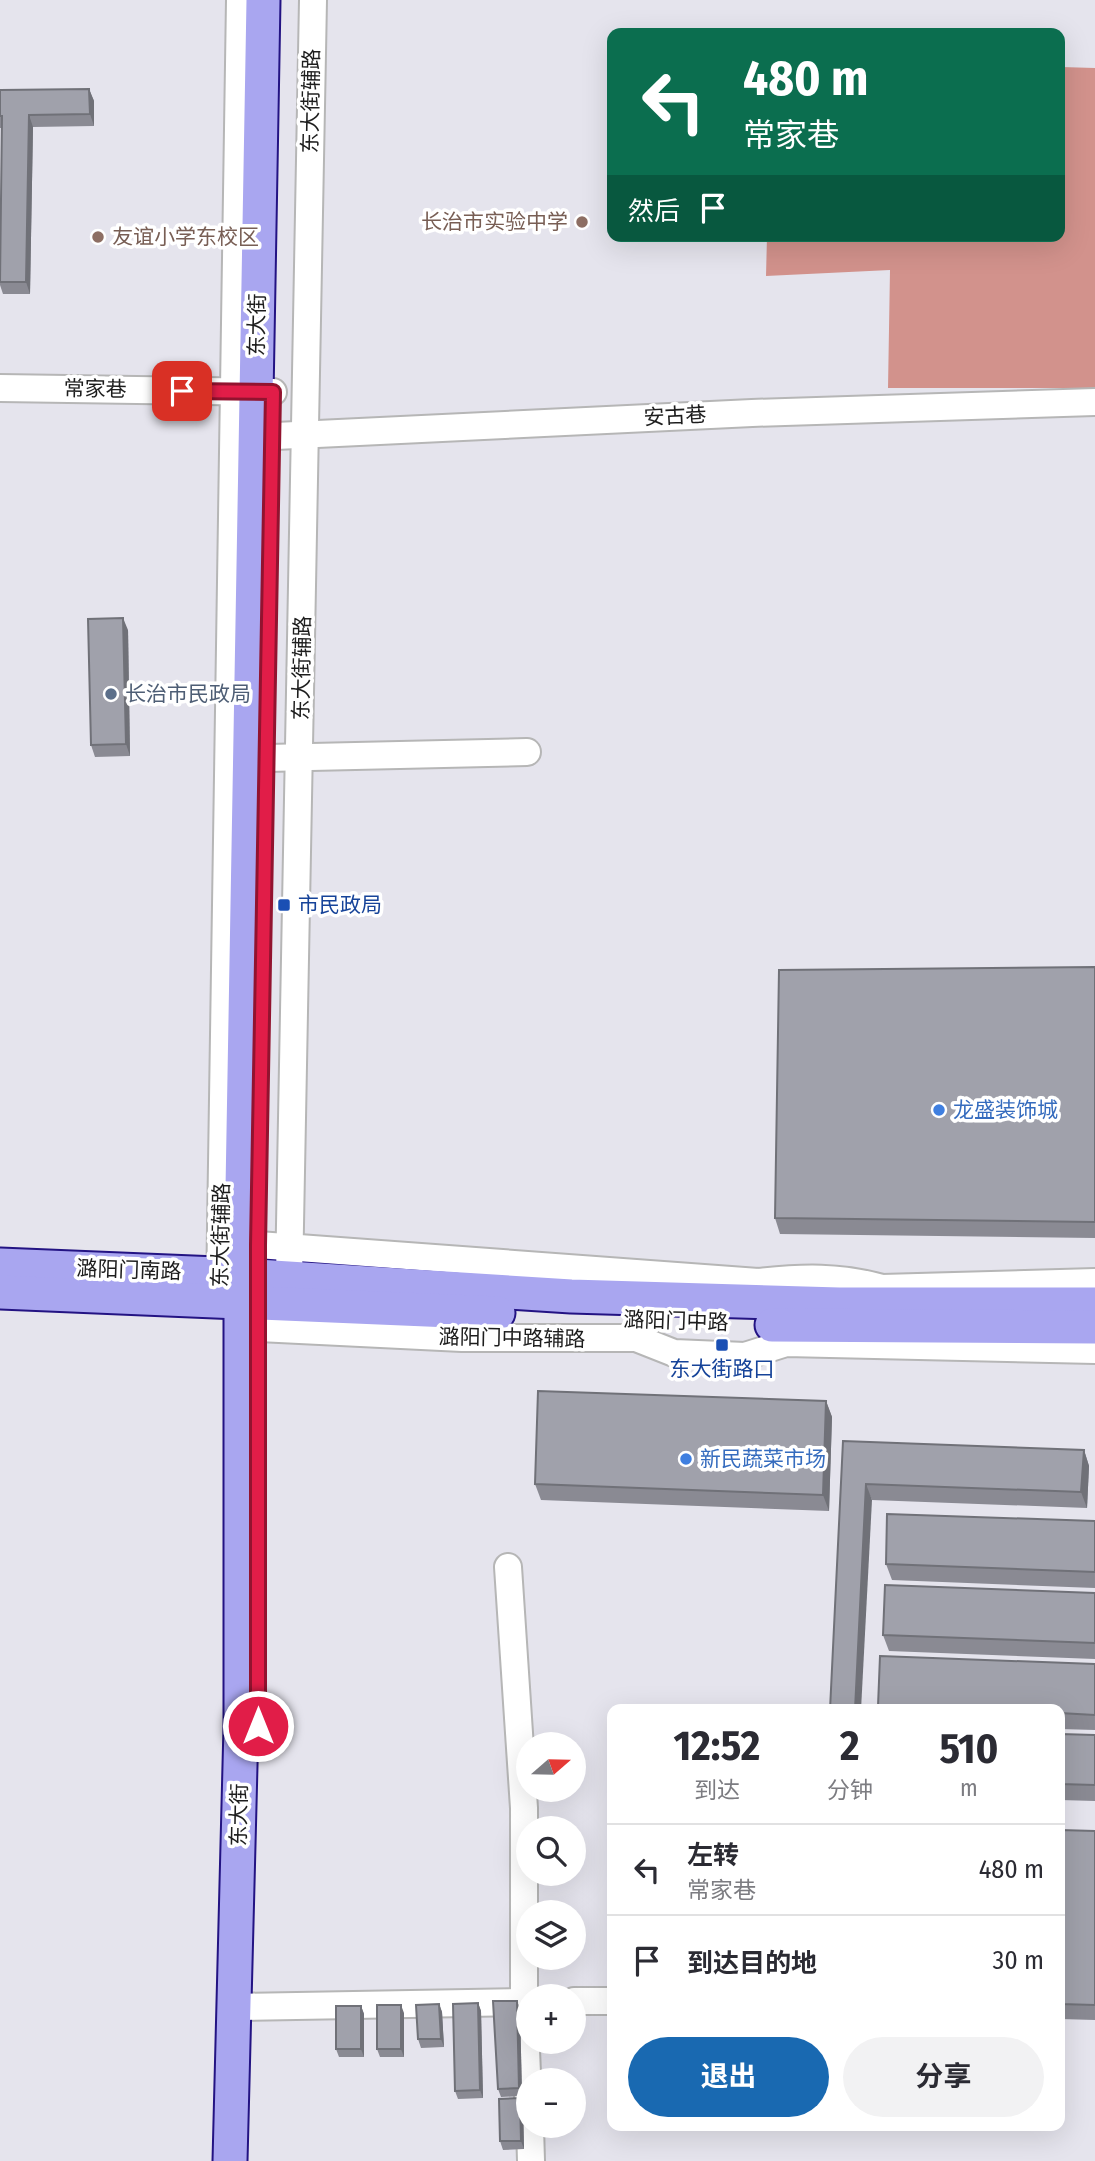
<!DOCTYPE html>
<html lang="zh">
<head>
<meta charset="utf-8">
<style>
	body { margin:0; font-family:"Fira Sans Condensed","Noto Sans SC",sans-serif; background:#f2f2f3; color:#2b2b33; height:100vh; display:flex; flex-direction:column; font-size:26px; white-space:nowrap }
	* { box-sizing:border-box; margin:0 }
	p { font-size:23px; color:#7c7c81 }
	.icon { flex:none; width:38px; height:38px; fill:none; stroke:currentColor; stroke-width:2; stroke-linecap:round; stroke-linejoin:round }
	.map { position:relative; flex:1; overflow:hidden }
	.panel { position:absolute; left:607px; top:1704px; width:458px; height:427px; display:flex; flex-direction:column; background:#fff; border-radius:14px; box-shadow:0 7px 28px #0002 }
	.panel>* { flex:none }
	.guide { position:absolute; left:607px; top:28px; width:458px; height:214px; border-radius:14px; box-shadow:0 7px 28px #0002; background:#0b6e4f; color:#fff; overflow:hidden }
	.needle { width:46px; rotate:70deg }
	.fabs { position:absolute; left:516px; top:1732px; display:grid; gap:14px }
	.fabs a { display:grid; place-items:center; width:70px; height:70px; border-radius:50%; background:#fff; box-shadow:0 7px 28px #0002; font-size:35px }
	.pin { position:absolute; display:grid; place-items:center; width:60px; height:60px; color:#fff; margin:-30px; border-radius:14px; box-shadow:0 4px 10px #0006 }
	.me { position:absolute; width:77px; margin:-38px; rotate:0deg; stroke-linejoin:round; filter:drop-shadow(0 0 5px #0008) }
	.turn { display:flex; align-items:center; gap:24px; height:147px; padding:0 21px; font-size:32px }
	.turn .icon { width:91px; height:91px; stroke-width:2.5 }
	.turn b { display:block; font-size:49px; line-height:60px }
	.then { display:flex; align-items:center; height:66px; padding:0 21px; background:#0003; gap:14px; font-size:26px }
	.eta { display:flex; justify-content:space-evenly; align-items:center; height:119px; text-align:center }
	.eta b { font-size:42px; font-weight:700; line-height:49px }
	.button { display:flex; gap:14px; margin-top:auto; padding:14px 21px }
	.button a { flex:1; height:80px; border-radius:42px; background:#1969b1; color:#fff; font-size:28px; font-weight:700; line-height:80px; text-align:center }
	.button a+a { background:#f2f2f3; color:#2b2b33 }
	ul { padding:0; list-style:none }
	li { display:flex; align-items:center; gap:21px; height:91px; padding:0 21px; border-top:2px solid #e1e1e2 }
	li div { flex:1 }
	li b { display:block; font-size:26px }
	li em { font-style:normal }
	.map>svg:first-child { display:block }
	.pitch { fill:#d2928c }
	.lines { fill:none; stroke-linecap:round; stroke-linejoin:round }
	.minor-casing { stroke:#b6b6b6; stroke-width:30 }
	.major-casing { stroke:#231383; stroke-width:37 }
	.minor { stroke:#fff; stroke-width:26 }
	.major { stroke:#a9a6f0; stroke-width:33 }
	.wall { fill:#8a8a93 }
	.shaded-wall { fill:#707178 }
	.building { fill:#a0a1ab; stroke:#707178; stroke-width:2 }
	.route-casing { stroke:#92132f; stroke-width:18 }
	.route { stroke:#e11d48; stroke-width:12 }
	.education-dot { fill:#8d6e63; stroke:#fff; stroke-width:2.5 }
	.service-dot { fill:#5c6f8a; stroke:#fff; stroke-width:2.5 }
	.transit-dot { fill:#1a4fb4; stroke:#fff; stroke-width:2.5 }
	.shop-dot { fill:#3f7fe0; stroke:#fff; stroke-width:2.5 }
	.labels { text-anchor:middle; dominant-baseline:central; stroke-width:7; stroke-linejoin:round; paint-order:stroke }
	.street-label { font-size:21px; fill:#1d1d1d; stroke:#fff }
	.education-label { font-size:21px; fill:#785e54; stroke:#fff; text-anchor:end }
	.service-label { font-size:21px; fill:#4e5e75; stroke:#fff; text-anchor:start }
	.transit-label { font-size:21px; fill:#164399; stroke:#fff; text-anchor:start }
	.shop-label { font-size:21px; fill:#366cbe; stroke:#fff; text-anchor:start }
</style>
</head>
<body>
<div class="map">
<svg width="1095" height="2161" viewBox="0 0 1095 2161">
	<rect width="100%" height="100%" fill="#e5e4ed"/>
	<polygon class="pitch" points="1061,67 1095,68 1095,388 888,388 890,270 766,276 767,236 1060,236"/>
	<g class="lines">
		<g class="minor-casing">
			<g id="minor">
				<polyline points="313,0 289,1278 259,1328 462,1338 636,1338 674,1353 745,1356 786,1343 1095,1350"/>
				<polyline points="0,388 273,392"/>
				<polyline points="255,437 752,413 1095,402"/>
				<polyline points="267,758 527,752"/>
				<path d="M258,1245l500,37c44,-5 83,-6 124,6l213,-6"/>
				<polyline points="220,1293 240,0"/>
				<polyline points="508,1567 524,1808 524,2002 528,2097"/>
				<polyline points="574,2001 612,2001"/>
				<polyline points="234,2007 528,2002"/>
				<polyline points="530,2126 531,2161"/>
			</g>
		</g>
		<g class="major-casing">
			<g id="major">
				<polyline points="0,1265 241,1275 571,1296 839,1304 1095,1304"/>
				<polyline points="0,1292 498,1313"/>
				<polyline points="772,1325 1095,1327"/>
				<polyline points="230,2161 241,1726 241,1245 263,0"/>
			</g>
		</g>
		<use href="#minor" class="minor"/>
		<use href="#major" class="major"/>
	</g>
	<g class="wall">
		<polygon points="89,89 94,101 94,126 33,127 30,294 3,294 0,285 2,128 0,128 0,90"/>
		<polygon points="128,630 130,756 95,757 91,745"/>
		<polygon points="1095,967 1095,1238 780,1234 775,1218"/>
		<polygon points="826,1401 832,1417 829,1511 541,1500 535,1484"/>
		<polygon points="843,1441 1084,1450 1089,1466 1087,1508 872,1500"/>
		<polygon points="1095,1521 1095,1588 892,1580 886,1564"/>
		<polygon points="1095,1593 1095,1659 889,1651 883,1635"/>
		<polygon points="1095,1664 1095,1730 1060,1729 1060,1710 880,1710 878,1706"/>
		<polygon points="1060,1734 1095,1735 1095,1801 1060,1800"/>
		<polygon points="1060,1830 1095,1831 1095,2020 1060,2019"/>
		<polygon points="478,2003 481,2011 483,2098 458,2099 455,2091"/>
		<polygon points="439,2004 442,2012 444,2047 421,2048 418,2039"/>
		<polygon points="361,2006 364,2014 364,2057 339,2057 336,2049"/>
		<polygon points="520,2009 522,2096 501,2097 498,2089"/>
		<polygon points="404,2013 404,2057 380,2057 377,2049"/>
		<polygon points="520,2098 523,2106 524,2149 503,2150 500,2141"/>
	</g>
	<g class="shaded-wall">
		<polygon points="89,89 94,101 94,126 90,114"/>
		<polygon points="29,115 33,127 30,294 26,282"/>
		<polygon points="123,618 128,630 130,756 126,744"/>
		<polygon points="826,1401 832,1417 829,1511 823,1495"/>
		<polygon points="1084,1450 1089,1466 1087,1508 1081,1492"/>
		<polygon points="866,1484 872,1500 861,1710 855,1710"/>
		<polygon points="517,2001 520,2009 522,2096 519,2088"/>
		<polygon points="478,2003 481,2011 483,2098 480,2090"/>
		<polygon points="439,2004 442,2012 444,2047 441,2039"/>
		<polygon points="401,2005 404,2013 404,2057 401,2049"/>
		<polygon points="361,2006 364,2014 364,2057 361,2049"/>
		<polygon points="520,2098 523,2106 524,2149 521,2141"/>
	</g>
	<g class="building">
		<polygon points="89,89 90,114 29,115 26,282 0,282 2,116 0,116 0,90"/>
		<polygon points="123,618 126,744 91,745 88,619"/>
		<polygon points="1095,967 1095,1222 775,1218 779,970"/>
		<polygon points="538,1391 826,1401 823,1495 535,1484"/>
		<polygon points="843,1441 1084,1450 1081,1492 866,1484 855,1710 830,1710"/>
		<polygon points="887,1514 1095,1521 1095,1572 886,1564"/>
		<polygon points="885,1585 1095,1593 1095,1643 883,1635"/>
		<polygon points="880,1656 1095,1664 1095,1715 1060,1713 1060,1710 967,1710 878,1706"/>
		<polygon points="1060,1734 1095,1735 1095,1785 1060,1784"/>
		<polygon points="1060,1830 1095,1831 1095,2005 1060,2004"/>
		<polygon points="493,2001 517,2001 519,2088 498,2089"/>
		<polygon points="478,2003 480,2090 455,2091 453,2004"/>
		<polygon points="439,2004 441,2039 418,2039 416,2005"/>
		<rect x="377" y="2005" width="24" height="44"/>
		<rect x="336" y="2006" width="25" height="43"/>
		<polygon points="520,2098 521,2141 500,2141 499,2099"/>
	</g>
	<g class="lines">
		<g class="route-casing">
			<polyline id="route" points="182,391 273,392 258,1245 258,1726"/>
		</g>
		<use href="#route" class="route"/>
	</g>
	<g class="education-dot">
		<circle cx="582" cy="222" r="7"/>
		<circle cx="98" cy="237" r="7"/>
	</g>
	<circle class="service-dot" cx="111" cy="694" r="7"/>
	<g class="transit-dot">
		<rect x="277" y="898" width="14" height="14" rx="3.5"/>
		<rect x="715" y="1338" width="14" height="14" rx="3.5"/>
	</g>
	<g class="shop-dot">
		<circle cx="939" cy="1110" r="7"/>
		<circle cx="686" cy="1459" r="7"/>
	</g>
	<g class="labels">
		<g class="street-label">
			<text transform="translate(311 101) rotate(-89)">东大街辅路</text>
			<text transform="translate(257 325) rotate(-89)">东大街</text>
			<text transform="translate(95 389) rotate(1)">常家巷</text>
			<text transform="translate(675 416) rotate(-3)">安古巷</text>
			<text transform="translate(302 668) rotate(-89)">东大街辅路</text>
			<text transform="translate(221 1235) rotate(-89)">东大街辅路</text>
			<text transform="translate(129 1270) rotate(2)">潞阳门南路</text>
			<text transform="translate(676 1321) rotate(2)">潞阳门中路</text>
			<text transform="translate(512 1338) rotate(1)">潞阳门中路辅路</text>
			<text transform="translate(239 1815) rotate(-89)">东大街</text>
		</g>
		<g class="education-label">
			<text x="568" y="222">长治市实验中学</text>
			<text x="112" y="237" text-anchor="start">友谊小学东校区</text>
		</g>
		<g class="service-label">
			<text x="125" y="694">长治市民政局</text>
		</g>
		<g class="transit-label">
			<text x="298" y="905">市民政局</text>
			<text x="722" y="1369" text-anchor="middle">东大街路口</text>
		</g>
		<g class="shop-label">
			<text x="953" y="1110">龙盛装饰城</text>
			<text x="700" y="1459">新民蔬菜市场</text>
		</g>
	</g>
</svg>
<div class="fabs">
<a><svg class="needle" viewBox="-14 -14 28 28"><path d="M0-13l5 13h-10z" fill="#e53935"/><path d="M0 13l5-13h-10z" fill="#7c7c81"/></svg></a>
<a><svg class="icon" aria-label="search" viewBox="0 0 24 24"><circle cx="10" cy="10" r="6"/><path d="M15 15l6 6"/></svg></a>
<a><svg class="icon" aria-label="layers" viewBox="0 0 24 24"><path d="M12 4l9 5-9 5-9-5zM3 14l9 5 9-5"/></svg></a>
<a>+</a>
<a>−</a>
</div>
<div class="pin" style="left:182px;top:391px;background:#d93025"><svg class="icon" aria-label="arrive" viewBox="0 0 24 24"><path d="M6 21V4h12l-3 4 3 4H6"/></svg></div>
<svg class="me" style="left:258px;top:1726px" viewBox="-20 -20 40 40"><circle r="17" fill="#e11d48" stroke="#fff" stroke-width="3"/><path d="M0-11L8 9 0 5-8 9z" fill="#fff"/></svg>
<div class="guide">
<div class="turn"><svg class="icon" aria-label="left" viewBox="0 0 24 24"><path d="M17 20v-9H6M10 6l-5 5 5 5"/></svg><div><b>480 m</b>常家巷</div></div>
<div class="then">然后<svg class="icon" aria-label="arrive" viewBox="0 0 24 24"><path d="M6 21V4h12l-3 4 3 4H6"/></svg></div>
</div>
<section class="panel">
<div class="eta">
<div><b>12:52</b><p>到达</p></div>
<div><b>2</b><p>分钟</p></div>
<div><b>510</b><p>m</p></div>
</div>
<ul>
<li><svg class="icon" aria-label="left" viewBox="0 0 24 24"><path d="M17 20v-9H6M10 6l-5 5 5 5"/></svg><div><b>左转</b><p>常家巷</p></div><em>480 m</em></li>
<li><svg class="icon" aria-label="arrive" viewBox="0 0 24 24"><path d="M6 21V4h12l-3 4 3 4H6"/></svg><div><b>到达目的地</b></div><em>30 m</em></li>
</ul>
<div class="button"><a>退出</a><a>分享</a></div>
</section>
</div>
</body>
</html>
